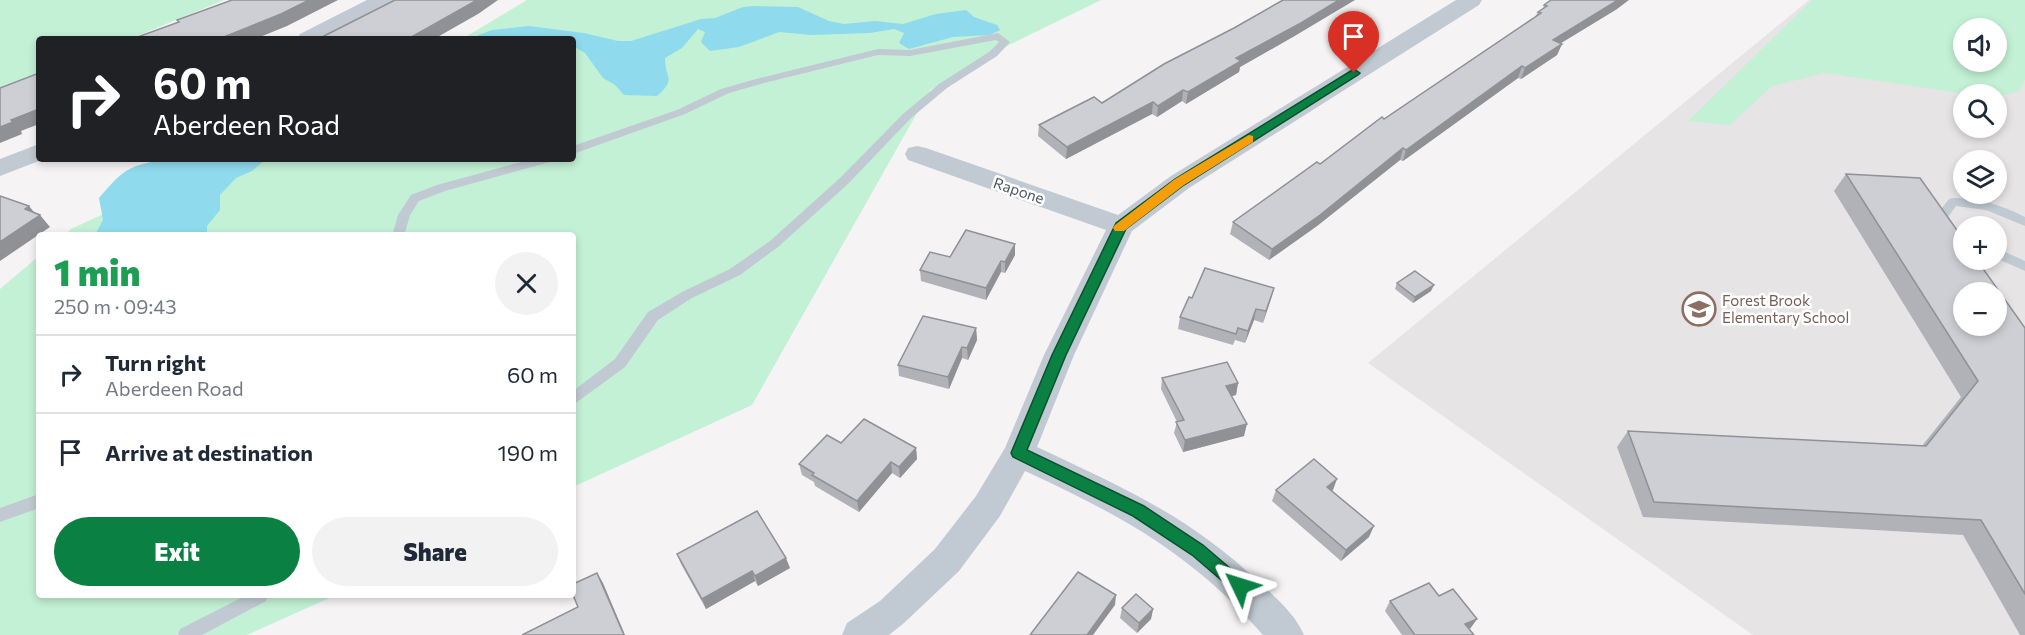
<!DOCTYPE html>
<html lang="en">
<head>
<meta charset="utf-8">
<style>
	body { margin:0; font-family:Commissioner,sans-serif; background:#f2f2f3; color:#1f2937; height:100vh; display:flex; flex-direction:column; font-size:22px; white-space:nowrap }
	* { box-sizing:border-box; margin:0 }
	p { font-size:20px; color:#747a83 }
	.icon { flex:none; width:33px; height:33px; fill:none; stroke:currentColor; stroke-width:2; stroke-linecap:round; stroke-linejoin:round }
	.map { position:relative; flex:1; overflow:hidden }
	.panel { position:absolute; left:36px; top:232px; width:540px; height:366px; display:flex; flex-direction:column; background:#fff; border-radius:6px; box-shadow:0 3px 9px #0003 }
	.panel>* { flex:none }
	.hud { position:absolute; left:36px; top:36px; width:540px; height:126px; border-radius:6px; box-shadow:0 3px 9px #0003; background:#202124; color:#fff; overflow:hidden }
	.buttons { position:absolute; left:1953px; top:18px; display:grid; gap:12px }
	.buttons a { display:grid; place-items:center; width:54px; height:54px; border-radius:50%; background:#fff; box-shadow:0 3px 9px #0003; font-size:30px }
	.pin { position:absolute; display:grid; place-items:center; width:51px; height:51px; color:#fff; margin:-62px -26px; border-radius:50% 50% 50% 0; rotate:-45deg; box-shadow:0 0 6px #0007 }
	.pin .icon { rotate:45deg }
	.me { position:absolute; width:66px; margin:-33px; rotate:311deg; stroke-linejoin:round; filter:drop-shadow(0 0 4px #0008) }
	.turn { display:flex; align-items:center; gap:21px; height:126px; padding:0 18px; font-size:27px }
	.turn .icon { width:78px; height:78px; stroke-width:2.5 }
	.turn b { display:block; font-size:42px; line-height:51px }
	.round { display:grid; place-items:center; flex:none; width:63px; height:63px; border-radius:32px; background:#f2f2f3 }
	.headline { display:flex; align-items:center; justify-content:space-between; height:102px; padding:0 18px }
	h1 { font-size:36px; font-weight:800; line-height:45px; color:#1e9e55 }
	.cta { display:flex; gap:12px; margin-top:auto; padding:12px 18px }
	.cta a { flex:1; height:69px; border-radius:36px; background:#0b8043; color:#fff; font-size:24px; font-weight:800; line-height:69px; text-align:center }
	.cta a+a { background:#f2f2f3; color:#1f2937 }
	ul { padding:0; list-style:none }
	li { display:flex; align-items:center; gap:18px; height:78px; padding:0 18px; border-top:2px solid #e0e1e3 }
	li div { flex:1 }
	li b { display:block; font-size:22px }
	li em { font-style:normal }
	.map>svg:first-child { display:block }
	.education { fill:#e6e4e5; fill-rule:evenodd }
	.green { fill:#c3f1d5; fill-rule:evenodd }
	.water { fill:#90daee }
	.lines { fill:none; stroke-linecap:round; stroke-linejoin:round }
	.service { fill:#c1cad2; fill-rule:evenodd }
	.minor { fill:#c1cad2; fill-rule:evenodd }
	.wall { fill:#b0b2b7 }
	.shaded-wall { fill:#909195 }
	.building { fill:#cdcfd5; stroke:#909195; stroke-width:1.5; fill-rule:evenodd }
	.route { fill:#0b8043; stroke:#07532c; stroke-width:1.5 }
	.slow { fill:#f59e0b }
	.labels { text-anchor:middle; dominant-baseline:central; stroke-width:5; stroke-linejoin:round; paint-order:stroke }
	.street-label { font-size:15px; fill:#4a5661; stroke:#fff }
	.education-label { font-size:15px; fill:#785e54; stroke:#fff; text-anchor:start }
</style>
</head>
<body>
<div class="map">
<svg width="2025" height="635" viewBox="0 0 2025 635">
	<rect width="100%" height="100%" fill="#f5f3f3"/>
	<path class="education" d="M1809,0h216v635h-272l-385,-272zM1964,28h32v34h-32zM1964,94h32v34h-32zM1964,160h32v34h-32zM1964,226h32v34h-32zM1964,292h32v34h-32z"/>
	<g class="green">
		<polygon points="0,0 224,0 130,39 39,39 39,73 0,88"/>
		<polygon points="527,0 1101,0 1005,47 930,90 752,405 573,487 573,236 64,236 71,229 222,159 573,159 573,39 462,39"/>
		<path d="M1812,0h213v79l-6,12 -22,6 -1,-3h-29l-142,-21 -53,13 -42,39 -42,-4zM1964,28h32v34h-32z"/>
		<polygon points="39,256 39,596 334,596 247,635 0,635 0,289"/>
	</g>
	<g class="water">
		<path d="M753,6l45,1 31,14 15,3 31,-3 28,3 33,-10 30,-4 8,7 23,8 3,5 -10,5 -37,2 -44,12 -10,-6 5,-10 -10,-4 -24,4 -59,2 -32,-3 -40,15 -29,4 -9,-9 4,-10 -7,-3 -16,19 -17,10c0,21 12,20 -8,38l-33,-1 -9,-10 -12,-7 -18,-25 -12,-7v-7h-104l23,-9 37,-4 55,7 34,8h13l70,-22 14,-1 28,-11z"/>
		<path d="M169,159h97l-14,12 -16,7 -16,17v15l-13,16v9h-112l8,-15 -4,-22c26,-30 30,-33 70,-39z"/>
	</g>
	<g class="lines">
		<g class="service">
			<polygon points="998,33 1010,42 997,56 947,88 911,118 848,184 778,247 740,275 692,298 658,320 625,367 573,405 573,391 615,359 648,312 682,292 730,269 770,241 840,178 903,114 939,84 989,52 999,42 996,40 910,56 878,55 764,83 729,93 685,114 573,154 573,146 677,110 721,89 756,79 878,49 910,50"/>
			<polygon points="532,159 552,159 550,162 445,191 419,201 410,215 404,236 392,236 398,215 411,195 437,185"/>
			<path d="M1953,198c26,0 49,7 72,19v9l-39,-16 -30,-4 -8,11 16,23v15l-5,-1 -24,-37 14,-18z"/>
			<polygon points="1996,248 2025,261 2025,271 1996,258"/>
			<polygon points="39,494 39,508 0,522 0,508"/>
			<polygon points="245,596 268,596 266,601 202,635 178,635 180,629"/>
		</g>
		<g class="minor">
			<polygon points="367,0 394,0 391,5 325,39 297,39 300,34"/>
			<path d="M1456,0h26l-3,5 -290,183 -57,43 -58,124 -37,92c87,41 152,69 223,136 16,15 35,31 44,52h-41c-72,-82 -141,-119 -238,-164l-25,45 -41,55 -55,52 -15,12h-47l5,-12 33,-22 55,-52 41,-53 29,-48 39,-93 62,-125 -198,-70 -3,-6 3,-6 9,-2 9,2 192,67 53,-39z"/>
			<polygon points="39,144 39,159 44,159 0,176 0,159"/>
		</g>
	</g>
	<g class="wall">
		<polygon points="1544,5 1617,9 1561,43 1562,44 1557,55 1521,79 1518,78 1403,161 1400,160 1317,226 1269,260 1230,234 1233,222 1320,164 1384,119 1535,17 1538,12 1543,9"/>
		<polygon points="1298,34 1240,67 1239,72 1186,104 1182,101 1157,117 1152,114 1066,159 1038,136 1039,125"/>
		<polygon points="1846,174 2025,328 2025,635 2020,635 1963,535 1643,517 1617,447 1628,431 1922,446 1961,397 1834,191"/>
		<polygon points="1015,255 1005,273 1001,272 986,300 921,281 920,270 950,257"/>
		<polygon points="1397,283 1431,291 1413,303 1395,289"/>
		<polygon points="1274,288 1263,323 1254,320 1245,343 1235,340 1233,345 1178,329 1180,317 1192,298"/>
		<polygon points="976,328 977,340 968,360 962,358 949,389 899,376 898,365"/>
		<polygon points="1162,378 1238,383 1236,395 1232,396 1244,436 1183,452 1174,433 1177,422 1161,389"/>
		<polygon points="841,443 916,448 917,459 900,478 892,473 859,512 815,486 814,482 802,475 799,464"/>
		<polygon points="1276,490 1333,490 1332,491 1369,537 1341,561 1272,501"/>
		<polygon points="677,554 790,568 758,586 755,581 706,609 681,564"/>
		<polygon points="1439,596 1474,635 1402,635 1385,611 1390,601"/>
		<polygon points="1122,608 1153,609 1151,619 1137,633 1120,618"/>
	</g>
	<g class="shaded-wall">
		<polygon points="309,0 338,0 287,26 255,39 219,39"/>
		<polygon points="477,0 498,0 478,14 434,39 408,39"/>
		<polygon points="1339,0 1355,0 1298,34 1240,67 1239,72 1186,104 1188,92 1236,58"/>
		<polygon points="1618,0 1629,0 1617,9 1548,51 1553,40"/>
		<polygon points="1562,44 1557,55 1521,79 1525,68"/>
		<polygon points="1522,66 1518,78 1403,161 1406,150"/>
		<polygon points="1183,90 1182,101 1157,117 1158,106"/>
		<polygon points="1153,102 1152,114 1066,159 1067,147"/>
		<polygon points="39,109 39,124 21,131 22,134 0,143 0,127 11,120"/>
		<polygon points="1403,148 1400,160 1317,226 1269,260 1272,249"/>
		<polygon points="29,206 38,217 40,215 50,227 0,261 0,242 25,209"/>
		<polygon points="1015,244 1015,255 1005,273 1005,262"/>
		<polygon points="1001,261 1001,272 986,300 986,288"/>
		<polygon points="1434,285 1431,291 1413,303 1415,297"/>
		<polygon points="1274,288 1271,299 1263,323 1266,311"/>
		<polygon points="1256,309 1254,320 1245,343 1248,331"/>
		<polygon points="976,328 977,340 968,360 967,348"/>
		<polygon points="962,347 962,358 949,389 948,377"/>
		<polygon points="1238,383 1236,395 1224,398 1226,386"/>
		<polygon points="1247,424 1244,436 1183,452 1185,440"/>
		<polygon points="916,448 917,459 900,478 899,467"/>
		<polygon points="891,462 892,473 859,512 857,501"/>
		<polygon points="1337,479 1333,490 1323,498 1327,487"/>
		<polygon points="1374,526 1369,537 1341,561 1346,550"/>
		<polygon points="786,558 790,568 758,586 755,576"/>
		<polygon points="752,571 755,581 706,609 702,599"/>
		<polygon points="597,573 603,583 625,635 624,635"/>
		<polygon points="1116,595 1115,605 1093,635 1087,635"/>
		<polygon points="1153,609 1151,619 1137,633 1139,623"/>
		<polygon points="1477,619 1470,629 1465,624"/>
	</g>
	<g class="building">
		<polygon points="232,0 309,0 281,14 219,39 132,39 179,22 177,20"/>
		<polygon points="395,0 477,0 408,39 320,38"/>
		<polygon points="1283,0 1339,0 1301,23 1236,58 1241,61 1188,92 1183,90 1158,106 1153,102 1067,147 1039,125 1094,97 1102,103 1164,64 1234,28"/>
		<polygon points="1551,0 1618,0 1553,40 1562,44 1525,68 1522,66 1406,150 1403,148 1320,215 1272,249 1233,222 1317,162 1320,164 1382,117 1384,119 1541,13 1538,12 1547,6 1544,5"/>
		<polygon points="39,73 39,109 11,120 13,122 0,127 0,88"/>
		<path d="M1846,174l74,4 44,62v20h13l48,68v266l-44,-74 -327,-18 -26,-71 298,15 52,-65zM1964,292h32v34h-32z"/>
		<polygon points="0,196 29,206 25,209 40,215 0,242"/>
		<polygon points="966,230 1015,244 1005,262 1001,261 986,288 920,270 930,252 950,257"/>
		<polygon points="1205,268 1274,288 1266,311 1256,309 1248,331 1238,328 1236,334 1180,317 1189,297 1192,298"/>
		<polygon points="1415,271 1434,285 1415,297 1397,283"/>
		<polygon points="923,316 976,328 967,348 962,347 948,377 898,365"/>
		<polygon points="1227,362 1238,383 1226,386 1247,424 1185,440 1176,422 1184,420 1162,378"/>
		<polygon points="864,419 916,448 899,467 891,462 857,501 812,475 814,473 799,464 827,435 841,443"/>
		<polygon points="1314,459 1337,479 1327,487 1374,526 1346,550 1276,490"/>
		<polygon points="757,511 786,558 755,576 752,571 702,599 677,554"/>
		<polygon points="1078,572 1116,595 1087,635 1030,635"/>
		<polygon points="597,573 624,635 522,635 578,607 573,595 573,584"/>
		<polygon points="1429,583 1439,596 1453,589 1477,619 1465,624 1474,635 1415,635 1390,601"/>
		<polygon points="1136,594 1153,609 1139,623 1122,608"/>
	</g>
	<polygon class="route" points="1354,69 1360,73 1358,75 1184,185 1126,229 1066,355 1027,450 1144,506 1203,545 1245,581 1248,586 1245,591 1240,593 1234,591 1192,555 1133,516 1013,457 1011,453 1052,355 1116,223 1175,179"/>
	<polygon class="slow" points="1249,135 1253,136 1253,142 1184,185 1124,231 1115,231 1113,228 1115,225 1175,179"/>
	<defs>
		<g id="school-ring" transform="scale(1.725)"><circle r="9.5" fill="#fff" stroke="#8d6e63" stroke-width="1.5"/><path d="M0-5L7-2L0 1L-7-2ZM-4 1L0 2.5L4 1V4Q0 6-4 4Z" fill="#8d6e63"/></g>
	</defs>
	<g fill-rule="evenodd">
		<use href="#school-ring" x="1699" y="309"/>
	</g>
	<g class="labels">
		<g class="street-label">
			<text transform="translate(1019 190) rotate(19)">Rapone</text>
		</g>
		<g class="education-label">
			<text x="1722" y="300">Forest Brook<tspan x="1722" dy="17">Elementary School</tspan></text>
		</g>
	</g>
</svg>
<div class="buttons">
<a><svg class="icon" aria-label="sound" viewBox="0 0 24 24"><path d="M4 9h4l5-4v14l-5-4H4zM17 9q2 3 0 6"/></svg></a>
<a><svg class="icon" aria-label="search" viewBox="0 0 24 24"><circle cx="10" cy="10" r="6"/><path d="M15 15l6 6"/></svg></a>
<a><svg class="icon" aria-label="layers" viewBox="0 0 24 24"><path d="M12 4l9 5-9 5-9-5zM3 14l9 5 9-5"/></svg></a>
<a>+</a>
<a>−</a>
</div>
<div class="pin" style="left:1354px;top:73px;background:#d93025"><svg class="icon" aria-label="arrive" viewBox="0 0 24 24"><path d="M6 21V4h12l-3 4 3 4H6"/></svg></div>
<svg class="me" style="left:1240px;top:586px" viewBox="-20 -20 40 40"><path d="M0-17L14 15 0 8-14 15z" fill="#0b8043" stroke="#fff" stroke-width="4"/></svg>
<div class="hud">
<div class="turn"><svg class="icon" aria-label="right" viewBox="0 0 24 24"><path d="M7 20v-9h11M14 6l5 5-5 5"/></svg><div><b>60 m</b>Aberdeen Road</div></div>
</div>
<section class="panel">
<div class="headline"><div><h1>1 min</h1><p>250 m · 09:43</p></div><a class="round"><svg class="icon" aria-label="close" viewBox="0 0 24 24"><path d="M6 6l12 12M18 6L6 18"/></svg></a></div>
<ul>
<li><svg class="icon" aria-label="right" viewBox="0 0 24 24"><path d="M7 20v-9h11M14 6l5 5-5 5"/></svg><div><b>Turn right</b><p>Aberdeen Road</p></div><em>60 m</em></li>
<li><svg class="icon" aria-label="arrive" viewBox="0 0 24 24"><path d="M6 21V4h12l-3 4 3 4H6"/></svg><div><b>Arrive at destination</b></div><em>190 m</em></li>
</ul>
<div class="cta"><a>Exit</a><a>Share</a></div>
</section>
</div>
</body>
</html>
